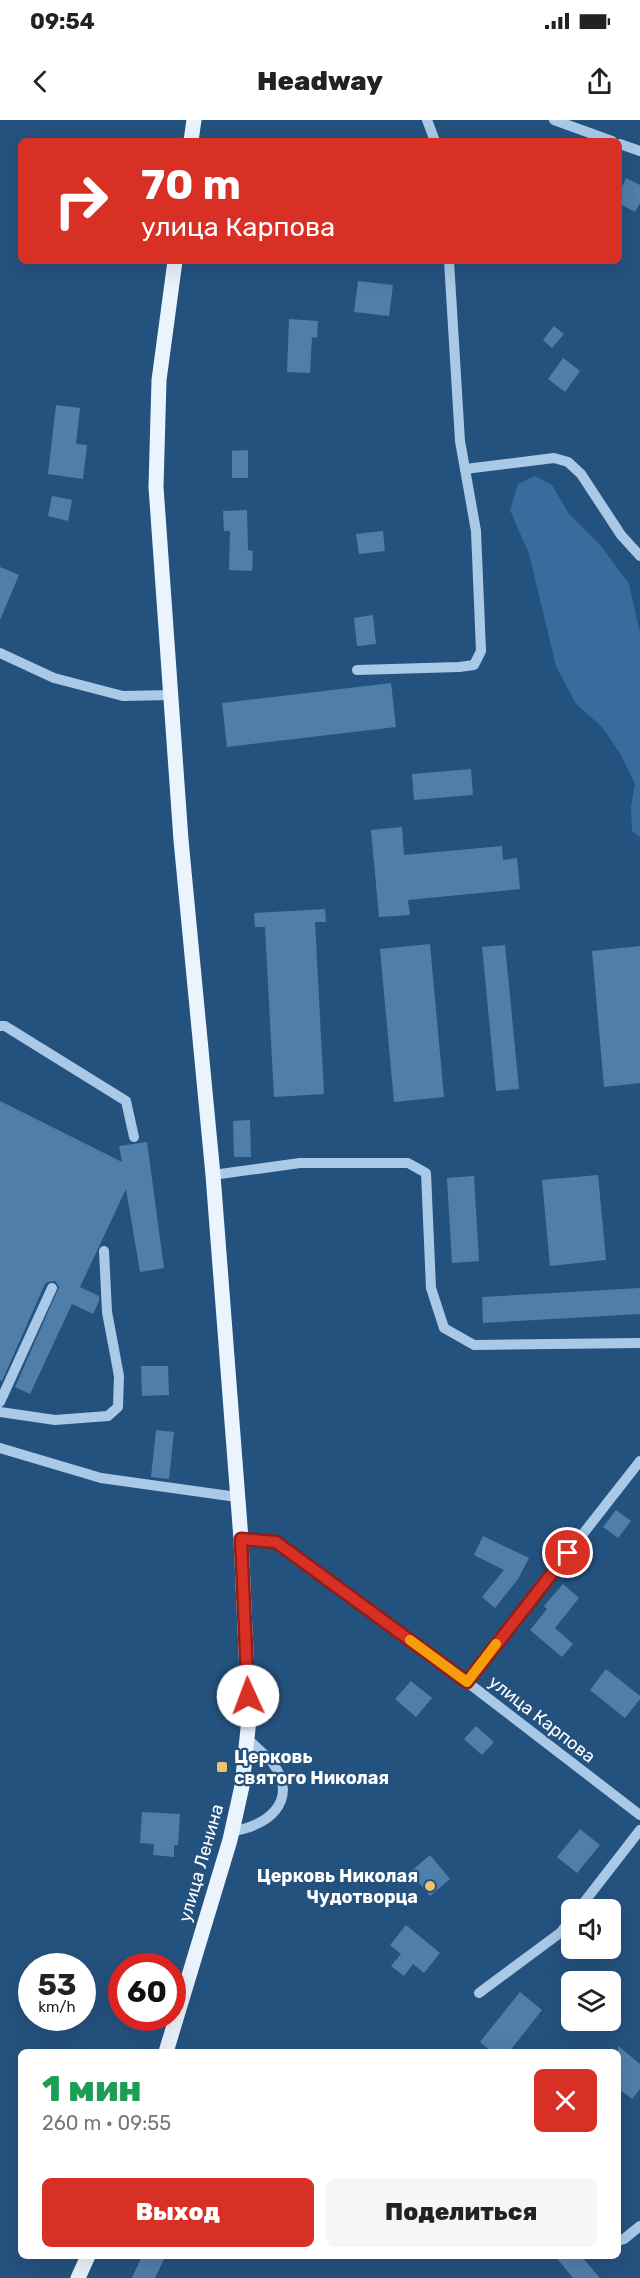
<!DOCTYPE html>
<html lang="ru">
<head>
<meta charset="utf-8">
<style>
	body { margin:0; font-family:Rubik,sans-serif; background:#f6f6f6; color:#222; height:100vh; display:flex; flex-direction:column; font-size:22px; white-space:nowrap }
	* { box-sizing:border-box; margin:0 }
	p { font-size:20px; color:#767676 }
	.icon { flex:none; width:33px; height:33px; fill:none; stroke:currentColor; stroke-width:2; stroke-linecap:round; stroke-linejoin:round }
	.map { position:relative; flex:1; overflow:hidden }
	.side { position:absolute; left:18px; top:1929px; width:603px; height:210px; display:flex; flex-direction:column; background:#fff; border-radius:9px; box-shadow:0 6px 24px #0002 }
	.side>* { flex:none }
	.guide { position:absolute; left:18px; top:18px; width:604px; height:126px; border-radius:9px; box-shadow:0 6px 24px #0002; background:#d93025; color:#fff; overflow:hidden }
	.tools { position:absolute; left:561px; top:1779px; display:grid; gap:12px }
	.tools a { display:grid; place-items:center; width:60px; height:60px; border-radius:9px; background:#fff; box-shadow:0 6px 24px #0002; font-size:30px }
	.speed { position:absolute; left:18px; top:1833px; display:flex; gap:12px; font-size:30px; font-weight:700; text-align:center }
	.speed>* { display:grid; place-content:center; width:78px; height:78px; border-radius:50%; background:#fff; box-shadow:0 6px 24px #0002; line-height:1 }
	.speed small { font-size:15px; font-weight:400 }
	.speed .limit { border:9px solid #d22; background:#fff; color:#111 }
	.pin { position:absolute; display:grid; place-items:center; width:51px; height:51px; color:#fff; margin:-26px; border:3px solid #fff; border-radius:50%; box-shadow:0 2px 6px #0007 }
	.me { position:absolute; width:66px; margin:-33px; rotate:358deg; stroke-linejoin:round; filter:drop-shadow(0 0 4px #0008) }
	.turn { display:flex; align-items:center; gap:21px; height:126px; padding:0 24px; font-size:27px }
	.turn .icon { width:78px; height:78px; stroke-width:2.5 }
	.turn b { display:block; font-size:42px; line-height:51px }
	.round { display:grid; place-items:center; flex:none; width:63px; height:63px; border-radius:9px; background:#f6f6f6 }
	.headline { display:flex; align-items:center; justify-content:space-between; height:102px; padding:0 24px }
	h1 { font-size:36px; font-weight:800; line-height:45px; color:#1e9e55 }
	.cta { display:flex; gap:12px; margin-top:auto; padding:12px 24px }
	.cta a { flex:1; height:69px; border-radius:9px; background:#d93025; color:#fff; font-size:24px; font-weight:800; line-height:69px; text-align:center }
	.cta a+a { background:#f6f6f6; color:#222 }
	.status { display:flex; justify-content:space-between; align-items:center; height:42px; padding:0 30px; background:#fff; direction:ltr }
	.status svg { height:16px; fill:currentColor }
	header { display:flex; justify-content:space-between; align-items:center; height:78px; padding:0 24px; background:#fff; font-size:27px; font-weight:800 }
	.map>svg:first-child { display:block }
	.green { fill:#386c9d }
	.building { fill:#507eaa }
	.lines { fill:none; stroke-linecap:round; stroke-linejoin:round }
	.minor { stroke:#aac9e6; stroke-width:10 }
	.major { stroke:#ebf3fd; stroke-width:15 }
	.route-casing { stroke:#8d1f18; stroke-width:15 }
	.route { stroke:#d93025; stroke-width:10 }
	.slow { stroke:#f59e0b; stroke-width:10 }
	.poi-dot { fill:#f0c26e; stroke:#24527f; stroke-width:2 }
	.labels { text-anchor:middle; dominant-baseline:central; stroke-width:4.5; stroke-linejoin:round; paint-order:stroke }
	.street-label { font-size:18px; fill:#fff; stroke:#24527f }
	.poi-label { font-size:18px; font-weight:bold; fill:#fff; stroke:#24527f; text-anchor:start }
</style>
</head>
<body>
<div class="status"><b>09:54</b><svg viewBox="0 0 49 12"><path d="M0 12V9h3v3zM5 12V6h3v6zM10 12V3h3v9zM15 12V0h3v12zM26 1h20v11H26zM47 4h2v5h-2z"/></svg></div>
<header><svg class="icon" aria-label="back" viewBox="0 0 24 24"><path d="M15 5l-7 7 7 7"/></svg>Headway<svg class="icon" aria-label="share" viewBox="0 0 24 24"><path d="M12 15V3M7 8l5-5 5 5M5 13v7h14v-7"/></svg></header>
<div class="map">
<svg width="640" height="2158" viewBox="0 0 640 2158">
	<rect width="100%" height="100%" fill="#24527f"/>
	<polygon class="green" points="535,356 552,365 569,394 601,426 629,464 640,513 640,717 632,711 631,686 635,664 621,635 602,607 576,584 556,546 529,434 510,390 518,364"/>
	<g class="building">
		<polygon points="626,58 640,65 640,83 635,92 620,84 620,71"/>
		<polygon points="358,161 393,165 389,196 354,192"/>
		<polygon points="289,199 318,201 317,218 312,217 310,253 287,252"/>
		<polygon points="554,206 564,214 552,228 543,220"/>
		<polygon points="563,238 580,251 565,272 548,259"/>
		<polygon points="56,285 80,288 76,324 87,325 83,359 48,354"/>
		<polygon points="248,330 248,358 232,358 232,331"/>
		<polygon points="52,376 72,380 68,401 48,396"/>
		<polygon points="247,390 248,430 253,431 252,451 229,450 230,411 224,411 223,391"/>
		<polygon points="383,411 385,431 359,434 356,414"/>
		<polygon points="0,447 19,455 0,500"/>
		<polygon points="373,495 376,524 357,526 354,498"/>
		<polygon points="391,563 396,607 227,627 222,583"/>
		<polygon points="471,649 473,675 414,680 412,654"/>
		<polygon points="402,707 404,735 502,726 503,740 517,738 520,769 408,780 410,795 379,797 371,710"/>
		<polygon points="325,789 326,802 315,802 324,974 274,977 265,807 255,807 254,793"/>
		<polygon points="430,824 444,977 394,982 380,829"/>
		<polygon points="505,825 519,969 496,971 482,827"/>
		<polygon points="640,826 640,963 604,967 592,831"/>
		<polygon points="0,981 122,1042 119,1026 147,1022 164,1148 140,1152 126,1069 80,1167 99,1176 99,1181 93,1194 72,1184 30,1274 15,1267 59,1167 55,1161 48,1162 45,1164 2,1261 0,1260"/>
		<polygon points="250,1000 251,1037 234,1037 233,1001"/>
		<polygon points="598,1055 606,1140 550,1146 542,1060"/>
		<polygon points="474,1056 479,1141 452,1143 447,1058"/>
		<polygon points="640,1168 640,1194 483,1203 482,1177"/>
		<polygon points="141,1246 168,1246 169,1275 142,1276"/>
		<polygon points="156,1310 174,1312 169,1359 151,1357"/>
		<polygon points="616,1390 631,1401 618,1418 603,1407"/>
		<polygon points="483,1416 529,1438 518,1459 495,1488 482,1477 504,1450 474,1435"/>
		<polygon points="563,1464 579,1478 555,1508 573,1524 562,1537 530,1510 547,1489 544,1486"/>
		<polygon points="606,1549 640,1576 640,1579 625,1598 590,1570"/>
		<polygon points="411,1561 432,1578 416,1597 395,1579"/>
		<polygon points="476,1606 494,1622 482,1635 464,1619"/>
		<polygon points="142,1692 180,1694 178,1725 174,1725 174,1737 153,1735 154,1724 140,1723"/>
		<polygon points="580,1709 600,1725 577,1753 557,1737"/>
		<polygon points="430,1735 450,1759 430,1776 410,1752"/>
		<polygon points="406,1805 440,1833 424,1853 413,1844 404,1856 391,1846 401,1834 390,1825"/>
		<polygon points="520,1872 542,1890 509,1932 492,1932 480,1922"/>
		<polygon points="618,1926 640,1944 640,1969 632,1979 618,1968"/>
		<polygon points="142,2136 157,2136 164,2139 155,2158 132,2158"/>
		<polygon points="555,2136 581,2136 600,2158 573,2158"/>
	</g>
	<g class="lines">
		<g class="minor">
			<polyline points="427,0 435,21"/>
			<polyline points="554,0 612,21"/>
			<polyline points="620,24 640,31"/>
			<polyline points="465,349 554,338 568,342 581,354 621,415 640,436"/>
			<polyline points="0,533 54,558 123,576 171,575"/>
			<polyline points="357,550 459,547 474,545 481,531 476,411 460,321 449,141"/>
			<polyline points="0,906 5,906 126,981 134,1017"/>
			<polyline points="213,1055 300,1043 408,1043 426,1053 431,1168 444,1208 474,1225 640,1223"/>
			<polyline points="0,1282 52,1168"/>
			<polyline points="0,1292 55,1300 108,1296 118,1287 119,1256 107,1192 104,1131"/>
			<polyline points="0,1328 101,1358 237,1377"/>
			<polyline points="241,1419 276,1422 467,1562 640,1695"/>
			<polyline points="467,1562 640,1341"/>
			<path d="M232,1711c35,-4 67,-30 42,-66 -7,-10 -19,-18 -27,-27"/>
			<polyline points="578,1790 640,1710"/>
			<polyline points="479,1873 560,1813 572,1798"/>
			<polyline points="618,2121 624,2119 640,2106"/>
		</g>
		<g class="major">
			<polyline points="191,21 194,0"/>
			<polyline points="166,1932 230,1720 242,1666 249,1599 241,1419 213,1055 181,720 156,367 159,260 175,141"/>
			<polyline points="78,2158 88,2136"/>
		</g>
	</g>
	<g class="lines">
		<g class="route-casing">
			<polyline id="route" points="248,1576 241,1419 276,1422 467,1562 568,1433"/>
		</g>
		<use href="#route" class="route"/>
		<polyline class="slow" points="410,1520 467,1562 496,1524"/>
	</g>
	<g class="poi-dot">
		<rect x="216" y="1641" width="12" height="12" rx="3"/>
		<circle cx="430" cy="1766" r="6"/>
	</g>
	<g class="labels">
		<g class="street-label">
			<text transform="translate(542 1599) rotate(38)">улица Карпова</text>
			<text transform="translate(201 1743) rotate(-74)">улица Ленина</text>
		</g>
		<g class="poi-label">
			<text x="234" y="1637">Церковь<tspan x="234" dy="21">святого Николая</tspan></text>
			<text x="418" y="1756" text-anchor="end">Церковь Николая<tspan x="418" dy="21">Чудотворца</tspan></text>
		</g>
	</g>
</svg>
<div class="tools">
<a><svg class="icon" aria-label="sound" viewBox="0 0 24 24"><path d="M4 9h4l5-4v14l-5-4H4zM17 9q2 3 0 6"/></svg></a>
<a><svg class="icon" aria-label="layers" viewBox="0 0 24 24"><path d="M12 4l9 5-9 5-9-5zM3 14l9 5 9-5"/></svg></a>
</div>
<div class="speed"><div>53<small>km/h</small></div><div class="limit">60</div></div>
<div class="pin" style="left:568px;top:1433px;background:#d93025"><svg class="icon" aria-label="arrive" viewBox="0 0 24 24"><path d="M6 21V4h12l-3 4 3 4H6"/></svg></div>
<svg class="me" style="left:248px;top:1576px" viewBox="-20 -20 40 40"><circle r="19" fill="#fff"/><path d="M0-13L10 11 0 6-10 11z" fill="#d93025"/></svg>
<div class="guide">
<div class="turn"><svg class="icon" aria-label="right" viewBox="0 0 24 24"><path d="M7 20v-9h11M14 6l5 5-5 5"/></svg><div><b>70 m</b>улица Карпова</div></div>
</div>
<section class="side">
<div class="headline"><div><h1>1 мин</h1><p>260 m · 09:55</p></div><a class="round" style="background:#d93025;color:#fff"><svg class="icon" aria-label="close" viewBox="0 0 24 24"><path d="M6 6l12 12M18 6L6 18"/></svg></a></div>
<div class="cta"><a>Выход</a><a>Поделиться</a></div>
</section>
</div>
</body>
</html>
